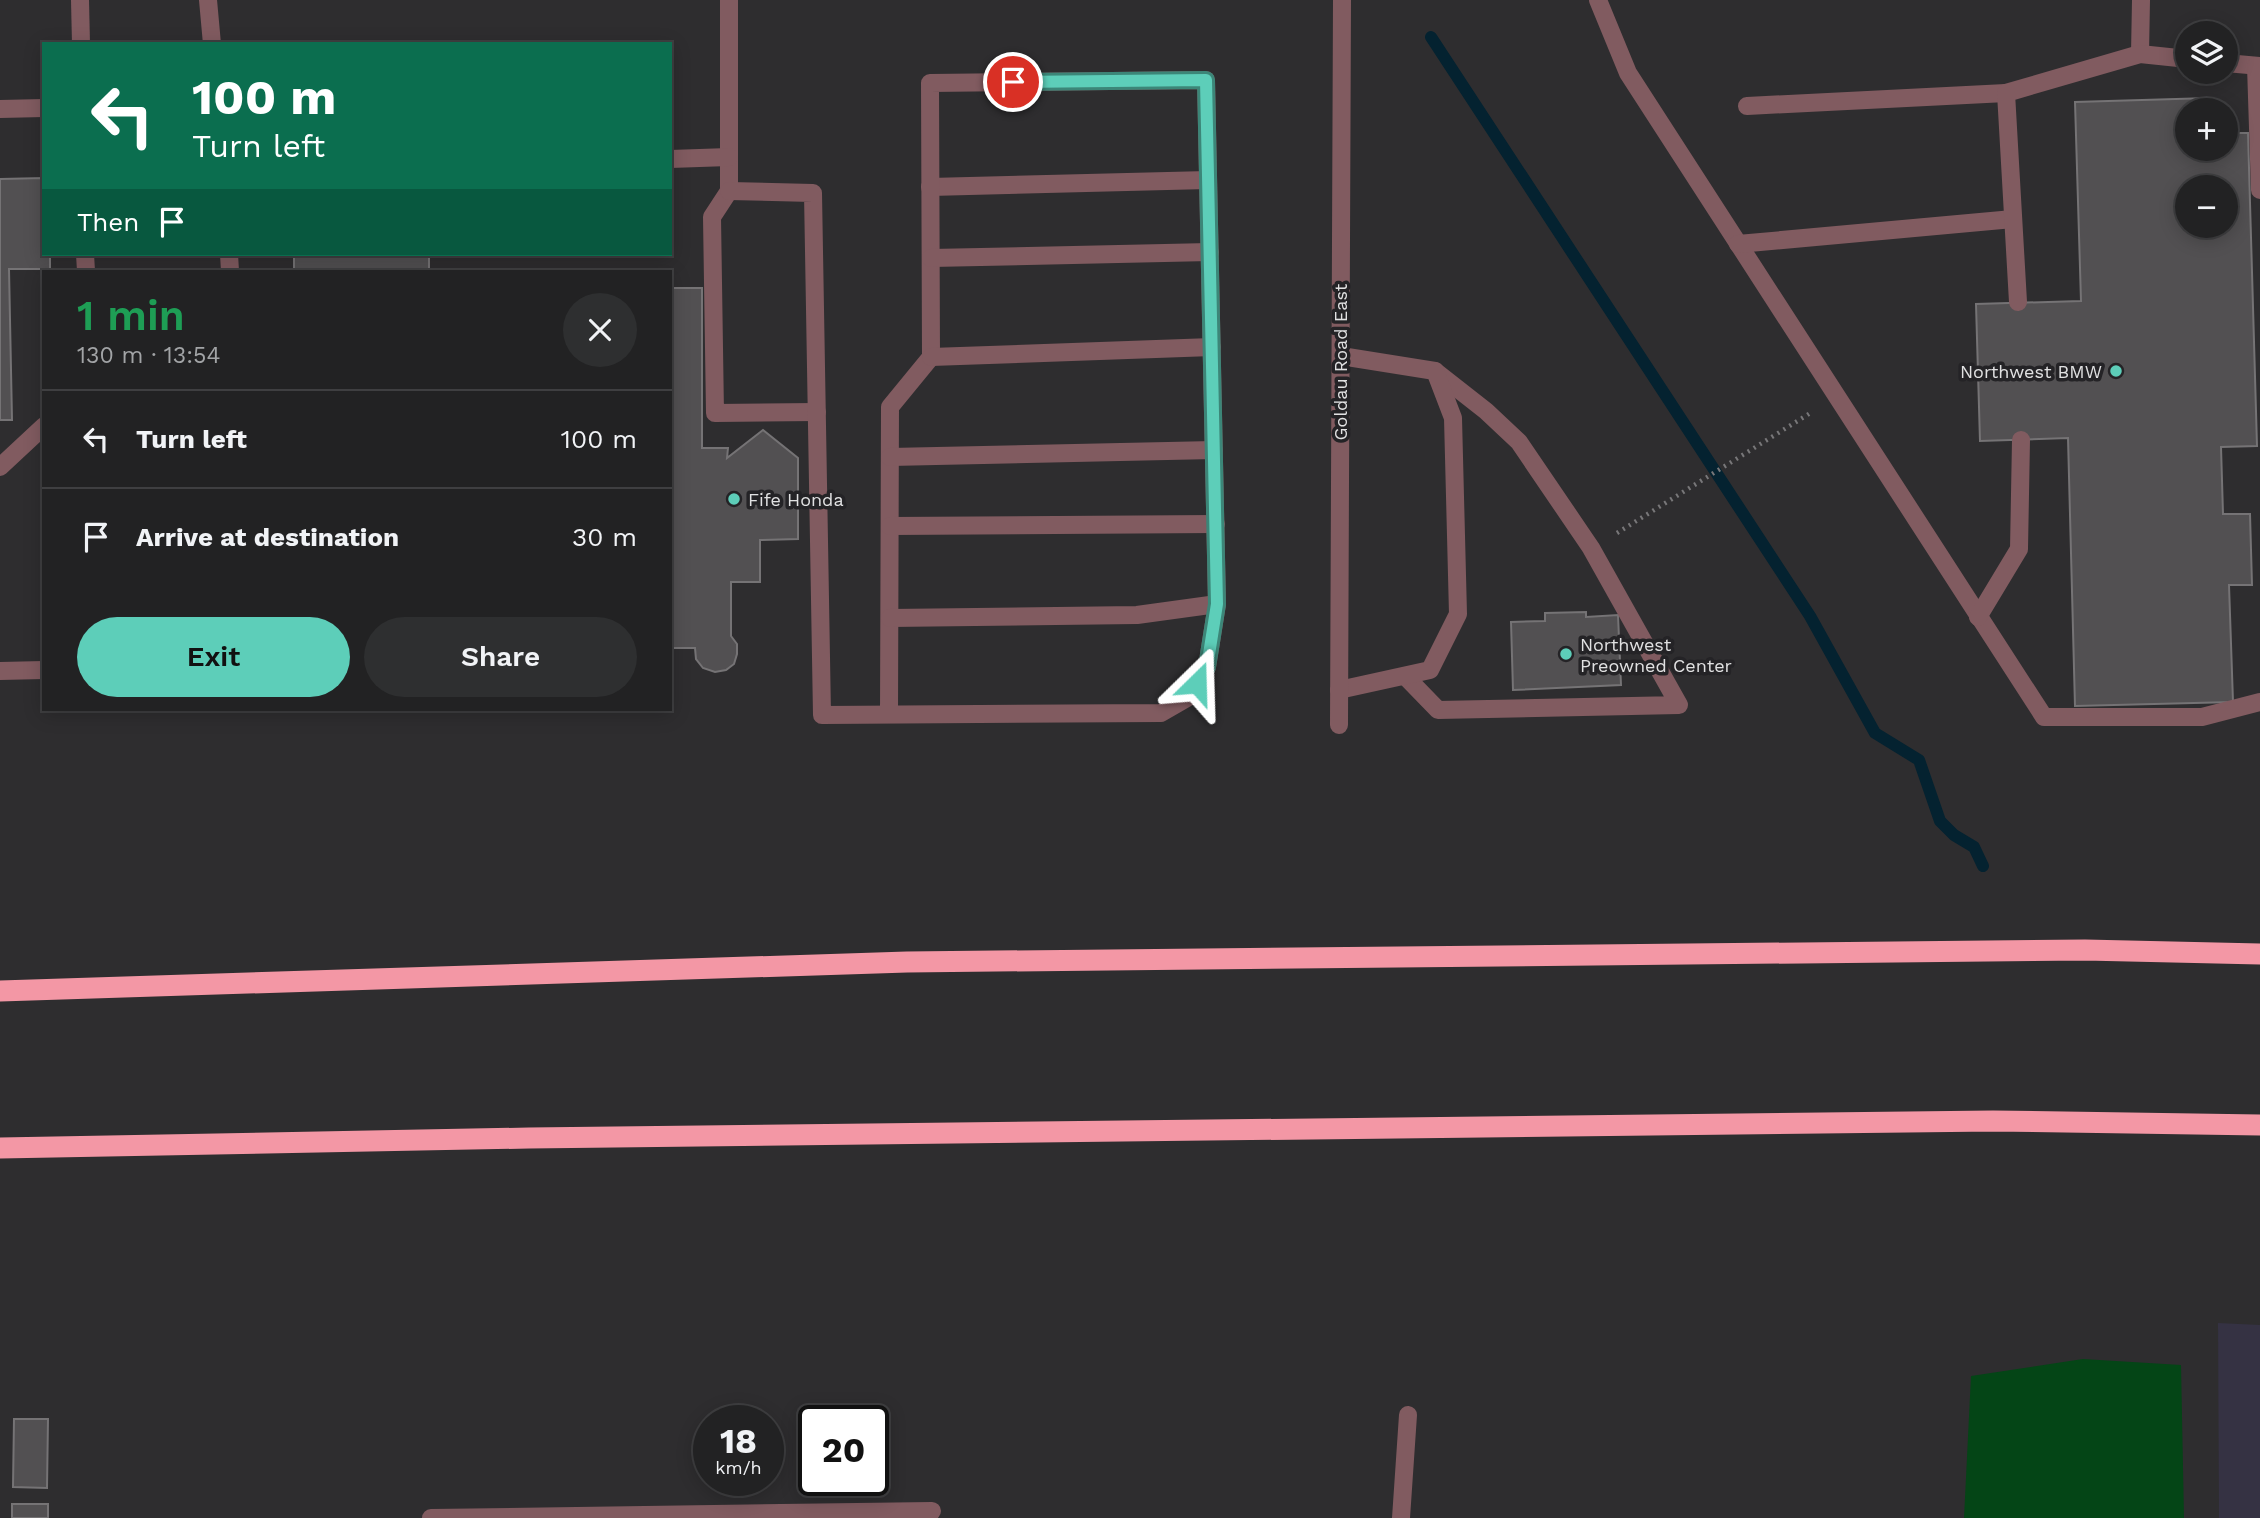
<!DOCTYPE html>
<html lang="en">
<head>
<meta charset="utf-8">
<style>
	body { margin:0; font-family:"Work Sans",sans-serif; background:#2e2f30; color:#f1f3f6; height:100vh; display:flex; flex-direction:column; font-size:26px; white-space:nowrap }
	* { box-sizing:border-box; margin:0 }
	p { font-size:23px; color:#a2a4a6 }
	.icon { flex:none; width:38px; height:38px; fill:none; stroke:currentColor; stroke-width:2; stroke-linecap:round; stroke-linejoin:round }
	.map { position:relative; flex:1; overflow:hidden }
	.drawer { position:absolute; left:42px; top:270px; width:630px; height:441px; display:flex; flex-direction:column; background:#222223; border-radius:0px; box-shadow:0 4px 18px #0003,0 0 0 2px #3f3f41 }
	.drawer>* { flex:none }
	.top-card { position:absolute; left:42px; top:42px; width:630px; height:214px; border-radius:0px; box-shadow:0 4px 18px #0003,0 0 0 2px #3f3f41; background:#0b6e4f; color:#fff; overflow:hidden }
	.tools { position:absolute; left:2175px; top:21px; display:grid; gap:14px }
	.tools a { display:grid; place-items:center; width:63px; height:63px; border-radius:50%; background:#222223; box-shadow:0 4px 18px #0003,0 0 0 2px #3f3f41; font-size:35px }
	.speed { position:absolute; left:693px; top:1405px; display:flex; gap:14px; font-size:35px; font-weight:700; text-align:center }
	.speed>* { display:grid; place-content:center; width:91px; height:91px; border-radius:50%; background:#222223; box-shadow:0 4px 18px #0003,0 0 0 2px #3f3f41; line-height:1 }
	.speed small { font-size:18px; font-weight:400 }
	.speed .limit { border:4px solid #111; border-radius:10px; background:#fff; color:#111 }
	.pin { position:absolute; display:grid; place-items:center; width:60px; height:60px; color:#fff; margin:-30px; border:4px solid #fff; border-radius:50%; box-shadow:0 2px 7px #0007 }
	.me { position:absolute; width:77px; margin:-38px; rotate:22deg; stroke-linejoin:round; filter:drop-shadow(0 0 5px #0008) }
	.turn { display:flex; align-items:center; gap:24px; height:147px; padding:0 35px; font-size:32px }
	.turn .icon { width:91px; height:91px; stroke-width:2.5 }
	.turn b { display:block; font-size:49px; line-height:60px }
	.then { display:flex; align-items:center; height:66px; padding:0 35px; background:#0003; gap:14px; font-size:26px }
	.round { display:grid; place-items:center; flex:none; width:74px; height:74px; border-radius:37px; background:#2e2f30 }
	.summary { display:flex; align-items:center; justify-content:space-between; height:119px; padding:0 35px }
	h1 { font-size:42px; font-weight:600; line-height:52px; color:#1e9e55 }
	.action { display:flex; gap:14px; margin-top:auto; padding:14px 35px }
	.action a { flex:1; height:80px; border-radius:42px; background:#5dceb9; color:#111; font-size:28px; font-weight:600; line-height:80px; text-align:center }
	.action a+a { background:#2e2f30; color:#f1f3f6 }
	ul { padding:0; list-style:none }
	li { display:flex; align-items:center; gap:21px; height:98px; padding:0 35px; border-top:2px solid #3f3f41 }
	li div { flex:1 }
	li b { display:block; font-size:26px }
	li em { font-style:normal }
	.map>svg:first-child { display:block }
	.commercial { fill:#353243 }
	.green { fill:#044516 }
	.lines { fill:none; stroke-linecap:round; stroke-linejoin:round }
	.stream { stroke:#042230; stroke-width:12 }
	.building { fill:#525052; stroke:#757375; stroke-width:2; fill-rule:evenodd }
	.path { stroke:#787779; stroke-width:4.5; stroke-dasharray:2 5; stroke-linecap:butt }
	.service { stroke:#815b60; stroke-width:18 }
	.minor { stroke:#815b60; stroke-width:18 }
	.motorway { stroke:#f397a5; stroke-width:21 }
	.route-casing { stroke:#3c8678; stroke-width:18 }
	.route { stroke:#5dceb9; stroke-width:12 }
	.poi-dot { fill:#5dceb9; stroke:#242326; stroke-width:2.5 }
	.labels { text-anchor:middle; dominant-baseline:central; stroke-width:7; stroke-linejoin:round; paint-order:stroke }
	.street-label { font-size:18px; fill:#e1e1e2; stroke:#242326 }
	.poi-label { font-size:18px; fill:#e1e1e2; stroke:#242326; text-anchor:start }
</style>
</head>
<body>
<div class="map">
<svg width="2260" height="1518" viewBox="0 0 2260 1518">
	<rect width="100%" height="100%" fill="#2e2d2f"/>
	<polygon class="commercial" points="2218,1323 2260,1325 2260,1518 2219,1518"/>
	<polygon class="green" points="2083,1359 2181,1365 2184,1518 1964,1518 1971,1376"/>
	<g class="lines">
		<polyline class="stream" points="1431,37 1810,616 1875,733 1919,760 1940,821 1954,835 1974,847 1983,866"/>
	</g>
	<g class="building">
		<path d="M2209,98v12h-21v39h38v-16h22l9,313 -36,1 2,67h27l2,71h-23l4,117 -158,4 -7,-268 -88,3 -4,-137 105,-3 -6,-199zM2188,187h38v39h-38z"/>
		<polygon points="44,178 44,254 50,254 50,269 9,269 12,420 0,420 0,179"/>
		<rect x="294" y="254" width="135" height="17"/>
		<polygon points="670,288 702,288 702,448 728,448 727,458 763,430 798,458 798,539 760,540 760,582 731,582 731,636 737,644 737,654 734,664 726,670 715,672 703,668 696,659 695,648 670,648"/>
		<polygon points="1586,612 1586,617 1618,615 1621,685 1513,690 1511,622 1545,621 1545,613"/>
		<polygon points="14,1419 48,1419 47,1488 13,1487"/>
		<rect x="12" y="1504" width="36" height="14"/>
	</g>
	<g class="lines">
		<polyline class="path" points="1617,533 1812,412"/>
		<g class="service">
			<polyline points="80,0 81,44"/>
			<polyline points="208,0 212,44"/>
			<polyline points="729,0 729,191 712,217 715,413 817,412"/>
			<polyline points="1598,0 1628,73 2044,717 2202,717 2260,702"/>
			<polyline points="2140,54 2141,0"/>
			<polyline points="2226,63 2260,66"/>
			<polyline points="2256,66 2260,190"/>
			<polyline points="1747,106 2006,93"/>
			<polyline points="0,109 44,108"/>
			<polyline points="670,159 729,157"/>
			<polyline points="930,187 1208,180"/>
			<polyline points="729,191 813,193 822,715 1161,713 1187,698 1207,667 1217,604 1206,80 930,83 931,357 890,407 889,714"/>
			<polyline points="1738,244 2013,219"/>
			<polyline points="85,254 86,271"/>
			<polyline points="229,254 230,271"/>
			<polyline points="931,258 1210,252"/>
			<polyline points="2018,302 2006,93 2140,54 2188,59"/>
			<polyline points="931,357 1212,347"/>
			<polyline points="890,457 1214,450"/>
			<polyline points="0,467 44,426"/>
			<polyline points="890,526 1216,524"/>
			<polyline points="1978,617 2019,549 2021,440"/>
			<polyline points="890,618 1137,615 1217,604"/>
			<polyline points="0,671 44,670"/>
			<polyline points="1405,676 1438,710 1679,705 1591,548 1519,442 1486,411 1435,371"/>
			<polyline points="1339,690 1430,670 1458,614 1453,418 1435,371 1341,356"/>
			<polyline points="431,1518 932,1511"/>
			<polyline points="1401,1518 1408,1415"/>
		</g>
		<polyline class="minor" points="1339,725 1342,0"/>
		<g class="motorway">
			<polyline points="0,991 907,962 2085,950 2260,954"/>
			<polyline points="0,1148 529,1138 1993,1121 2260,1125"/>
		</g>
	</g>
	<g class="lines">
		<g class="route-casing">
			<polyline id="route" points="1013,82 1206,80 1217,604 1207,667 1197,683"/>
		</g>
		<use href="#route" class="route"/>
	</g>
	<g class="poi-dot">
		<circle cx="2116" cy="371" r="7"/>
		<circle cx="734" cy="499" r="7"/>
		<circle cx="1566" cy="654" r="7"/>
	</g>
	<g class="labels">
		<g class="street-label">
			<text transform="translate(1340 362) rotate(-90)">Goldau Road East</text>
		</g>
		<g class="poi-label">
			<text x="2102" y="371" text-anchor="end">Northwest BMW</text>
			<text x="748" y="499">Fife Honda</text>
			<text x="1580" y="644">Northwest<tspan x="1580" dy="21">Preowned Center</tspan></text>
		</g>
	</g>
</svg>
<div class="tools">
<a><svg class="icon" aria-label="layers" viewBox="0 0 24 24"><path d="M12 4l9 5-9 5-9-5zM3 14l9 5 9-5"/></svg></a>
<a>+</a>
<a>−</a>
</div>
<div class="speed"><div>18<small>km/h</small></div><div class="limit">20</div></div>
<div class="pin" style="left:1013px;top:82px;background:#d93025"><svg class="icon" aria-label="arrive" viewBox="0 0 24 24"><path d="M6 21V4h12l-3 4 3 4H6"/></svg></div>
<svg class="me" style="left:1197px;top:683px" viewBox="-20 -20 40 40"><path d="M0-17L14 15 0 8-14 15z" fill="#5dceb9" stroke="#fff" stroke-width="4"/></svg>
<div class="top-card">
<div class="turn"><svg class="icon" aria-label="left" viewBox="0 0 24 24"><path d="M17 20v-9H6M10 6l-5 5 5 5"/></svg><div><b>100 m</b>Turn left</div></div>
<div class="then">Then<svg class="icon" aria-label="arrive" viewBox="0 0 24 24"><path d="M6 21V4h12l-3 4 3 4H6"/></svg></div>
</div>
<section class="drawer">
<div class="summary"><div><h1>1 min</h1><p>130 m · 13:54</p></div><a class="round"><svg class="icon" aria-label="close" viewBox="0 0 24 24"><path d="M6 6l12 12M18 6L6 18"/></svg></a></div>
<ul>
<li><svg class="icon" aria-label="left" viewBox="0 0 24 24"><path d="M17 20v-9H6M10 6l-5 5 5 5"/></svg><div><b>Turn left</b></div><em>100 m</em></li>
<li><svg class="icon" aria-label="arrive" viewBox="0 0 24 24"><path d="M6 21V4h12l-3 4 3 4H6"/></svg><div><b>Arrive at destination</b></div><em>30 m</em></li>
</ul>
<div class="action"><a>Exit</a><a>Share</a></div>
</section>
</div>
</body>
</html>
